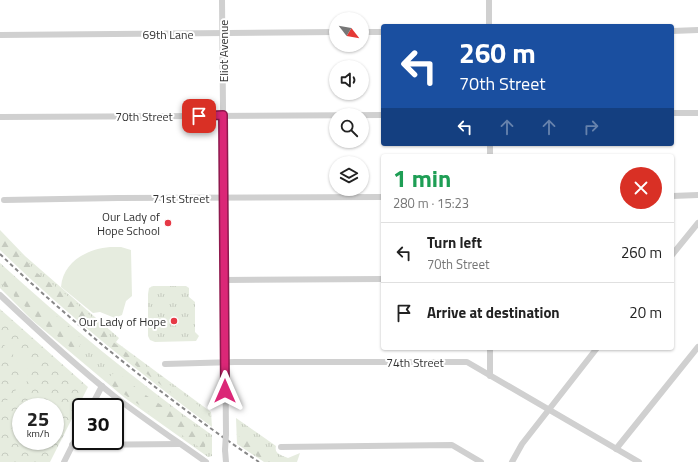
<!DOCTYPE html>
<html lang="en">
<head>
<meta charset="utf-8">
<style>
	body { margin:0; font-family:"Titillium Web",sans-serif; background:#f6f6f6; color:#222; height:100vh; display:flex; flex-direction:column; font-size:15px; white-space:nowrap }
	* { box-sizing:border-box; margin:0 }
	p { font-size:13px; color:#767676 }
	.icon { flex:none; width:22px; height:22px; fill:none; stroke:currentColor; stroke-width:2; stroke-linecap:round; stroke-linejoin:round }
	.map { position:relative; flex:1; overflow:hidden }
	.drawer { position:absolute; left:381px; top:154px; width:293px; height:196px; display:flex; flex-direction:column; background:#fff; border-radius:4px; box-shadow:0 1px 3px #0004 }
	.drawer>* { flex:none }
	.banner { position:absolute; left:381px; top:24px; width:293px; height:122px; border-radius:4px; box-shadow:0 1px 3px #0004; background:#1a4fa0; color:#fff; overflow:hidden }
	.needle { width:26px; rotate:121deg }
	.buttons { position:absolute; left:329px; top:12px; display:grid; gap:8px }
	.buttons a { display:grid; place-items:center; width:40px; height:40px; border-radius:50%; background:#fff; box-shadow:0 1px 3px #0004; font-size:20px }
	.speed { position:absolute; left:12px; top:398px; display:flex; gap:8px; font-size:20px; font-weight:700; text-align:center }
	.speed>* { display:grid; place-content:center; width:52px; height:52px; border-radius:50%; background:#fff; box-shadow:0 1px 3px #0004; line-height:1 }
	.speed small { font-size:10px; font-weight:400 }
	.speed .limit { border:2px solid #111; border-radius:6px; background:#fff; color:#111 }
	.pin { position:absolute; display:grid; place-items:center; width:34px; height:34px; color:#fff; margin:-17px; border-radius:8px; box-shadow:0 2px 6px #0006 }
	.me { position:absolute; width:44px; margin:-22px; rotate:0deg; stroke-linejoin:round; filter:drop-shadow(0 0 3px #0008) }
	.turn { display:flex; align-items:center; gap:14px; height:84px; padding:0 12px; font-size:18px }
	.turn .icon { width:52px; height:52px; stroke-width:2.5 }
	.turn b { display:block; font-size:28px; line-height:34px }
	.lanes { display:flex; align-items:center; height:38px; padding:0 12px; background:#0003; justify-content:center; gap:20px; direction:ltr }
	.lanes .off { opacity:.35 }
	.round { display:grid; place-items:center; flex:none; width:42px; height:42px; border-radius:21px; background:#f6f6f6 }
	.headline { display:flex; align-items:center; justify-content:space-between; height:68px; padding:0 12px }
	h1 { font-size:24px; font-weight:700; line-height:30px; color:#1e9e55 }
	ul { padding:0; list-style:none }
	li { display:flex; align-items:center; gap:12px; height:60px; padding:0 12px; border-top:1px solid #e0e0e0 }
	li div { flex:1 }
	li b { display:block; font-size:15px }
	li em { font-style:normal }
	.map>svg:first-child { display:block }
	.grass { fill:url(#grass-tufts) }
	.forest { fill:url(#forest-firs) }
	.park { fill:url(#park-crowns); fill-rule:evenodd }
	.pitch { fill:#e6ecdf }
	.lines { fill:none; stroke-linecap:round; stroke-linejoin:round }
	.street { stroke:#d0d0d0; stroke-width:6 }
	.rail { stroke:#888; stroke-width:2; stroke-dasharray:4 3; stroke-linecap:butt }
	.street-bridge { stroke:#d0d0d0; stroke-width:6 }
	.route-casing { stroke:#8e194d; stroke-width:10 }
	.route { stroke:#db2777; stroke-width:7 }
	.poi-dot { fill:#e63946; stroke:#fff; stroke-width:1.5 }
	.labels { text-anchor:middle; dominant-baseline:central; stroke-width:4; stroke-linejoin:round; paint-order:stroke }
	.street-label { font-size:12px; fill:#333; stroke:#fff }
	.poi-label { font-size:12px; fill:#333; stroke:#fff; text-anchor:end }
</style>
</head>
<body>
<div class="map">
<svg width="698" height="462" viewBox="0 0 698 462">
	<defs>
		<pattern id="grass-tufts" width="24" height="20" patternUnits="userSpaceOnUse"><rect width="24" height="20" fill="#e6ecdf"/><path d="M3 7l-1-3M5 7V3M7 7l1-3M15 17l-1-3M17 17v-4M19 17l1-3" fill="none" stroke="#c6cbc0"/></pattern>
		<pattern id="forest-firs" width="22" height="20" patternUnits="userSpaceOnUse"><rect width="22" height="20" fill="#e6ecdf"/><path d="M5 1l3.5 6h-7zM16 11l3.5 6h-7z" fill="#c6cbc0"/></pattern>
		<pattern id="park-crowns" width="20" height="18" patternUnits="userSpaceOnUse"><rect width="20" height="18" fill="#e6ecdf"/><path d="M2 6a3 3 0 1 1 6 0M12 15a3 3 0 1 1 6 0" fill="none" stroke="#c6cbc0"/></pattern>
	</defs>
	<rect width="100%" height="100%" fill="#fff"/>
	<g class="grass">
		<path d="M0,230l25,26 94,82 -3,4 95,70 1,15c-74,-55 -146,-113 -212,-177z"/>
		<path d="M0,263c67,61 137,119 212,172v21l-4,1 -83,-59 -93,-78 -32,-32z"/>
		<polygon points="153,286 186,286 189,288 189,297 195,302 195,332 199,336 196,341 155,342 150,340 148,336 148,294 149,288"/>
		<path d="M236,418l40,28c-2,8 5,9 12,12l12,-5 -3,9h-33l-27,-18z"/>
	</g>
	<g class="forest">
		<polygon points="0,235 24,258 37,273 69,297 103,327 112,341 146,368 198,405 210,417 207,419 200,415 100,338 37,282 0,246"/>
		<polygon points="0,267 9,277 77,333 82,341 79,347 71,348 39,320 0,282"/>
		<polygon points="115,372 125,378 141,392 200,430 206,438 205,447 203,450 111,385 109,377"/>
		<polygon points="239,436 247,439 270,455 289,462 267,462 238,444"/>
	</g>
	<path class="park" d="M0,309l88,78 -38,75h-50zM21,407h34v34h-34z"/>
	<g class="pitch">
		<path d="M110,247h11l10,3 1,46 -6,5 -4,14 -7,3 -15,-6 -7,1 -32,-26c2,-26 27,-38 49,-40z"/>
		<path d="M0,331l37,36 -4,5 -6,-5c3,20 -8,38 -27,45v-7c18,-9 26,-30 15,-48 -4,-6 -10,-11 -15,-16z"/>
	</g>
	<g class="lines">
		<g class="street">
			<polyline points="222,0 226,434"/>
			<polyline points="489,0 489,26"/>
			<polyline points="672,31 698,30"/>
			<polyline points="362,32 383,32"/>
			<polyline points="0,35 336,32"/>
			<polyline points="672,113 698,113"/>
			<polyline points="0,117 383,115"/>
			<polyline points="490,144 490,156"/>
			<polyline points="672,196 698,195"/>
			<polyline points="4,200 118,198 383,197"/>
			<polyline points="672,255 698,223"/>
			<polyline points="224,280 383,279"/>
			<path d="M0,295c37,35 75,70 114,101 30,23 61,44 92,66"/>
			<polyline points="490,348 490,376"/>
			<polyline points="165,364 235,362 467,362 639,462"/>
			<polyline points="91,407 102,386"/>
			<polyline points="72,445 180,444"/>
			<polyline points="281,447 452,445 481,462"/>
			<polyline points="616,449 698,347"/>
			<polyline points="225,450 226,462"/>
			<polyline points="64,462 81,428"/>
			<polyline points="512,462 522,444 597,348"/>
		</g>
		<path class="rail" d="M0,254c32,31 66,60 100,89 51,42 104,82 159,119"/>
		<polyline class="street-bridge" points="225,450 226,434"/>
	</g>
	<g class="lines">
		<g class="route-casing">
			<polyline id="route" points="199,116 223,115 225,391"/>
		</g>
		<use href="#route" class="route"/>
	</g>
	<g class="poi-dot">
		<circle cx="168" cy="223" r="4"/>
		<circle cx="174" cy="321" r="4"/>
	</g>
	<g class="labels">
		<g class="street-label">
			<text x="168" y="34">69th Lane</text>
			<text transform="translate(223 51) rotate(-90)">Eliot Avenue</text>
			<text x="144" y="116">70th Street</text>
			<text x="181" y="198">71st Street</text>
			<text x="415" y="362">74th Street</text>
		</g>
		<g class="poi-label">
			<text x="160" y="216">Our Lady of<tspan x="160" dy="14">Hope School</tspan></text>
			<text x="166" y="321">Our Lady of Hope</text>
		</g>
	</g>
</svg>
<div class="buttons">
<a><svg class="needle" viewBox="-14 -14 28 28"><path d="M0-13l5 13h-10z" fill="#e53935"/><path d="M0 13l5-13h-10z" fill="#767676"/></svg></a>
<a><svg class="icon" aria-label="sound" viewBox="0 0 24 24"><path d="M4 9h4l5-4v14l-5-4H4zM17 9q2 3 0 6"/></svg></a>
<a><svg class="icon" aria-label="search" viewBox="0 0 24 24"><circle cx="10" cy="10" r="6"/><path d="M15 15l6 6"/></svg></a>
<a><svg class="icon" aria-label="layers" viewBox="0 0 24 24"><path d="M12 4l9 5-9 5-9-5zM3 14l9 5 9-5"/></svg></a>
</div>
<div class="speed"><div>25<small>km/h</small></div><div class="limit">30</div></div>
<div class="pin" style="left:199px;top:116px;background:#d93025"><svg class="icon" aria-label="arrive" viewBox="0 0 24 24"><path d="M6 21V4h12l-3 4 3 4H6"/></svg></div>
<svg class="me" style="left:225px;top:391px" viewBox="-20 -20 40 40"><path d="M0-17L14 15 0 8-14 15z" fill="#db2777" stroke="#fff" stroke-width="4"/></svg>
<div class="banner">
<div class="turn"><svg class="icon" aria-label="left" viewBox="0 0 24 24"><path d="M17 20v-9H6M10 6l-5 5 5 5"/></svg><div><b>260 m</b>70th Street</div></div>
<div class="lanes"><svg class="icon" aria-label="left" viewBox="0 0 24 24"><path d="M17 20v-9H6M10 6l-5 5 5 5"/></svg><svg class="icon off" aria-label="ahead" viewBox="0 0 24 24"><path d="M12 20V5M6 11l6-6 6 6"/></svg><svg class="icon off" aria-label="ahead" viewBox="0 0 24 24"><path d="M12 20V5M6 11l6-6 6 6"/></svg><svg class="icon off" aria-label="right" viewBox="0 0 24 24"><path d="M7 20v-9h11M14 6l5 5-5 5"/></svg></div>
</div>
<section class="drawer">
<div class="headline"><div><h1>1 min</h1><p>280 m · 15:23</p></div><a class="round" style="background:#d93025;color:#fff"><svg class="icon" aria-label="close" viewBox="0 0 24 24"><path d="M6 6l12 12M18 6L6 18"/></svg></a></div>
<ul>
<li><svg class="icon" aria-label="left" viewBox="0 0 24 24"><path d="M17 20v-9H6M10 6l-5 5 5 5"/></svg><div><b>Turn left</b><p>70th Street</p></div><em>260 m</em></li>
<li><svg class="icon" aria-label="arrive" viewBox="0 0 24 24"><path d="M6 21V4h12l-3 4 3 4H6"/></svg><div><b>Arrive at destination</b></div><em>20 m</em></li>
</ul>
</section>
</div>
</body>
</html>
